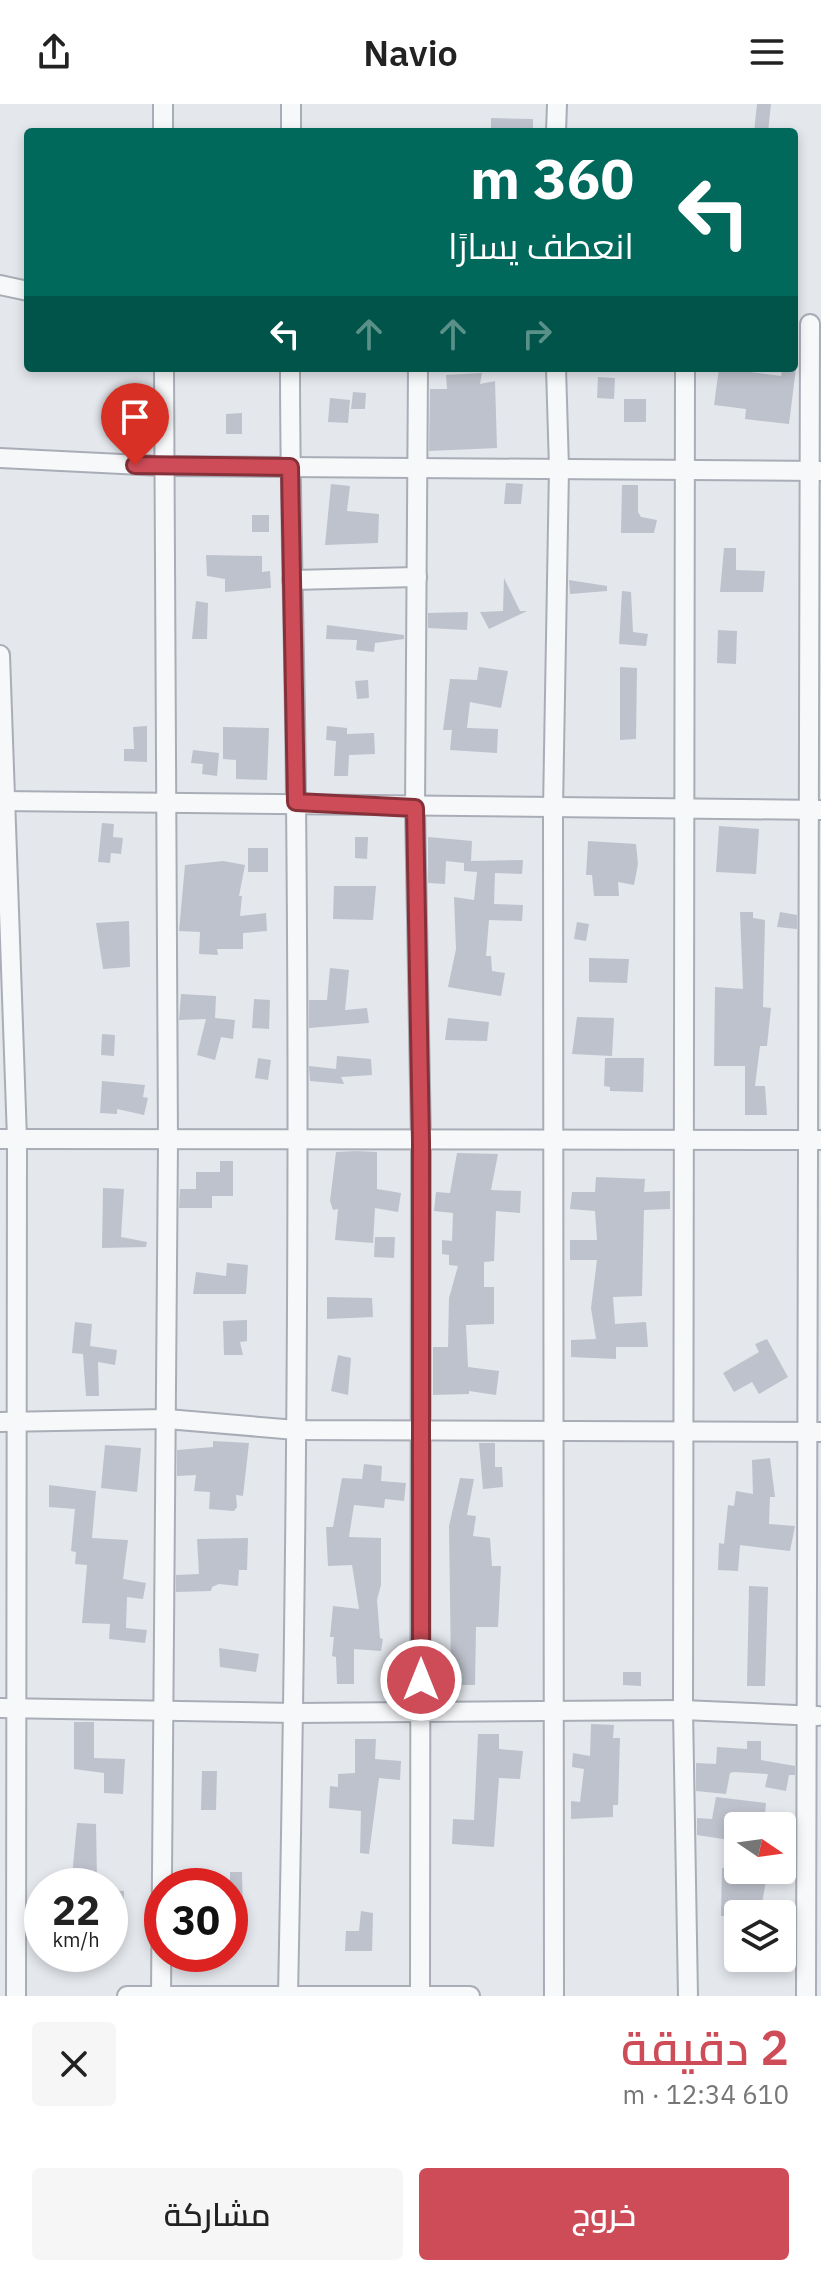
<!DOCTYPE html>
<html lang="ar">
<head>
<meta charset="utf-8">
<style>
	body { margin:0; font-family:"IBM Plex Sans",Cairo,sans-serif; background:#f6f6f6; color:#222; direction:rtl; height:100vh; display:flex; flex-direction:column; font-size:30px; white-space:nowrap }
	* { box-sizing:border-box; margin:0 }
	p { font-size:26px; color:#767676 }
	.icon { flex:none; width:44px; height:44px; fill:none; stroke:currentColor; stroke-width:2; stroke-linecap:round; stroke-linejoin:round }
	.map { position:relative; height:1892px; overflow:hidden; direction:ltr }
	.drawer { display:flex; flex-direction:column; background:#fff; flex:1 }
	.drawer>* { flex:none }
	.banner { position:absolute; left:24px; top:24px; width:774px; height:244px; border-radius:8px; box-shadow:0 4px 12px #0003; direction:rtl; background:#00695c; color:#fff; overflow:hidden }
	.needle { width:52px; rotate:103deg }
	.fabs { position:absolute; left:724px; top:1708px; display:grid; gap:16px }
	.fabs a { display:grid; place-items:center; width:72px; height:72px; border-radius:8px; background:#fff; box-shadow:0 4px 12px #0003; font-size:40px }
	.speed { position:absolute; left:24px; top:1764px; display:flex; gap:16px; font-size:40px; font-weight:700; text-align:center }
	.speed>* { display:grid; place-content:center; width:104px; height:104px; border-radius:50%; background:#fff; box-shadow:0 4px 12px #0003; line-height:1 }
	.speed small { font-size:20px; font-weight:400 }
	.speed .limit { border:12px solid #d22; background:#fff; color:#111 }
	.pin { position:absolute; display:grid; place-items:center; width:68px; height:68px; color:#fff; margin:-82px -34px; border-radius:50% 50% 50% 0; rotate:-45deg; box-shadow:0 0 8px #0007 }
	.pin .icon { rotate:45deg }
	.me { position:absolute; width:88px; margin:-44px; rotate:0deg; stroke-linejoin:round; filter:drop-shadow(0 0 6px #0008) }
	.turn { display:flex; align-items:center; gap:28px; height:168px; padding:0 32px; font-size:36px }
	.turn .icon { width:104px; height:104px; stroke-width:2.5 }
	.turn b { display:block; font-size:56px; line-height:68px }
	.lanes { display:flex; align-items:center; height:76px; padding:0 32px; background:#0003; justify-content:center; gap:40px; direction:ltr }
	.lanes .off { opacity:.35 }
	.round { display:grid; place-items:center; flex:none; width:84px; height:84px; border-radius:8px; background:#f6f6f6 }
	.overview { display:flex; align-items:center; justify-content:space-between; height:136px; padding:0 32px }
	h1 { font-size:48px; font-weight:600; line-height:60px; color:#ce4c58 }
	.action { display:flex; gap:16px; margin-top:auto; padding:16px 32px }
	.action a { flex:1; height:92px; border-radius:8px; background:#ce4c58; color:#fff; font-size:32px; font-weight:600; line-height:92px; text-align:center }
	.action a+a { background:#f6f6f6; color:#222 }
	header { display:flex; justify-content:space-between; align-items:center; height:104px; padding:0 32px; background:#fff; font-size:36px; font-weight:600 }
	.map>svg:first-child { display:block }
	.building { fill:#bec2cc }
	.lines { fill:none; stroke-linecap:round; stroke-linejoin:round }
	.minor-casing { stroke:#a9adb6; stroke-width:22 }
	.minor { stroke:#f7f8fa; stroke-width:18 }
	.route-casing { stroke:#863139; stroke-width:20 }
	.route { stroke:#ce4c58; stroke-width:14 }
</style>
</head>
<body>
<header><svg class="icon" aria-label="menu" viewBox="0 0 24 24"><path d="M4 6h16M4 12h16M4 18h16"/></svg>Navio<svg class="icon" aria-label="share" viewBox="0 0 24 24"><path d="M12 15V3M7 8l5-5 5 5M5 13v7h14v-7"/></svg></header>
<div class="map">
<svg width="821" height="1892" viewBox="0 0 821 1892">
	<rect width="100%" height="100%" fill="#e4e7ec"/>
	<g class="building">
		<polygon points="757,0 771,0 768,28 754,28"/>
		<polygon points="491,14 533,15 533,28 491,28"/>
		<polygon points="719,264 781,272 782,264 796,264 789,320 745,315 746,305 714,301"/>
		<polygon points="482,269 480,280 495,277 497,344 429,347 430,285 447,285 446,271"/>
		<polygon points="598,273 615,274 614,295 597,294"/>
		<polygon points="353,288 366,289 365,305 351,305"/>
		<polygon points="330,294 350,296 348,319 328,318"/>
		<rect x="624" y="295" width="22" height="23"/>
		<polygon points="242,309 242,330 226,330 226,310"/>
		<polygon points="506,379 523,380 521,400 504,400"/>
		<polygon points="331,380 350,382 347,407 379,410 378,439 325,441"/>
		<polygon points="622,381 638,381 638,408 641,413 657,416 654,429 621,429"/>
		<rect x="252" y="411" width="17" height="17"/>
		<polygon points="724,444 736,444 736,466 765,467 763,488 720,488"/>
		<polygon points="206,451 262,452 262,468 270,467 271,484 225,488 225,475 207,472"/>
		<polygon points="504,474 520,507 527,507 489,525 480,508 503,507"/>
		<polygon points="569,476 607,482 607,487 570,490"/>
		<polygon points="622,487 631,488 633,528 648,530 646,542 619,540"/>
		<polygon points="196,497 208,499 207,535 192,535"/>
		<polygon points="468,508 467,526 428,524 428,509"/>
		<polygon points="327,521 404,531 404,535 375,539 374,548 356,546 357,536 326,535"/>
		<polygon points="718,526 737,527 736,560 717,559"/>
		<polygon points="479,563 508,567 501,604 470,598 467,624 498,625 497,649 450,646 452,626 443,626 450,575 477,576"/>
		<polygon points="620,563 637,564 636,635 620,636"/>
		<polygon points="368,576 369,594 357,595 355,577"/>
		<polygon points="147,622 147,658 124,657 124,645 134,645 133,623"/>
		<polygon points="327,622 347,624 347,630 374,629 375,650 349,651 348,672 334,672 336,637 326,636"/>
		<polygon points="223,623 269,624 267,676 236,675 236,656 223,655"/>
		<polygon points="193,646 219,649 217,672 202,670 203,660 191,659"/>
		<polygon points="102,719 114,720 113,733 123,734 121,750 111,749 110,759 98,758"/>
		<polygon points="719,722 759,725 756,770 716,768"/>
		<polygon points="355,733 368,733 367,755 355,754"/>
		<polygon points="428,733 472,737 471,757 523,756 522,770 495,769 494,800 523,801 522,817 489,816 486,852 491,852 492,867 505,869 501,892 448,883 456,845 454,793 474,796 477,768 464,767 464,759 446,757 445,780 428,779"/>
		<polygon points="588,737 636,740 638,760 634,781 618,778 619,792 594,792 592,771 586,771"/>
		<rect x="248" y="744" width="20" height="24"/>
		<polygon points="223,757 245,761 239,792 242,792 240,812 266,809 267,827 243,829 243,845 217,845 218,851 199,850 200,828 179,827 185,761"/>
		<polygon points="334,782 376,782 373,816 333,815"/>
		<polygon points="740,808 753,808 753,814 765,816 763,903 771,904 767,942 760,942 755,982 765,982 767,1011 745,1011 745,962 714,962 715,883 743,885"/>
		<polygon points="780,808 797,811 797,825 777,823"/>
		<polygon points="129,817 130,863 103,865 96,819"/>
		<polygon points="577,818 589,820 586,837 574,835"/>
		<polygon points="589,854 629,855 627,879 589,878"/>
		<polygon points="330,864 349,866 345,906 367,904 369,919 309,924 309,896 327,896"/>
		<polygon points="181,890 216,892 215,914 235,916 233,935 221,933 215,956 197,951 206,915 179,916"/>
		<polygon points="254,895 270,896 269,925 252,924"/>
		<polygon points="577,913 614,914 612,952 572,950"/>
		<polygon points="448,914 489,918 487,937 445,936"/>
		<polygon points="102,930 115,931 114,952 101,951"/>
		<polygon points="337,952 371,955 372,971 341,973 344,980 310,977 309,962 336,965"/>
		<polygon points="258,954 271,956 268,976 255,974"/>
		<polygon points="605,954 644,954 643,988 610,987 610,983 604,982"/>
		<polygon points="102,977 145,981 143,993 148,994 144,1011 117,1005 117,1010 100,1009"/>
		<polygon points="356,1047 377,1048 377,1085 401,1089 398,1108 375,1104 373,1139 335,1136 338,1105 333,1106 330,1097 336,1048"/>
		<polygon points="457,1049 498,1050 491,1086 521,1087 520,1109 496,1107 494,1157 484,1158 484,1183 494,1183 494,1220 466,1221 468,1263 499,1267 496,1291 469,1287 469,1290 433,1291 433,1243 448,1243 449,1194 458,1162 449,1161 449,1151 442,1150 442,1136 452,1137 453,1109 434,1107 436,1088 450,1089"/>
		<polygon points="220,1057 233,1057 233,1092 212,1092 212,1104 179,1104 180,1085 196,1085 196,1068 220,1068"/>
		<polygon points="596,1073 645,1075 644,1088 670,1087 670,1105 644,1106 642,1192 613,1193 615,1220 646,1218 648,1243 616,1243 616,1255 571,1253 571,1236 596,1235 591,1204 597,1156 570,1156 570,1136 597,1136 595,1107 570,1105 572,1088 595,1088"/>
		<polygon points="103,1084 124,1085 121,1133 147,1138 146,1143 102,1144"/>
		<polygon points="375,1133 395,1133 394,1154 374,1153"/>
		<polygon points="227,1159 248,1161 246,1190 193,1190 196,1168 226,1172"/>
		<polygon points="327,1193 372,1194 373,1213 327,1215"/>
		<polygon points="247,1216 247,1237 240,1238 243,1251 224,1251 223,1217"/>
		<polygon points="75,1218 92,1220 90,1242 117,1246 115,1261 98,1258 99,1292 86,1292 83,1250 72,1249"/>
		<polygon points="767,1235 788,1273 759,1290 752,1278 734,1288 723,1269 759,1248 755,1240"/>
		<polygon points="338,1251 351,1254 348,1291 331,1287"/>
		<polygon points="213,1337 249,1339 243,1392 236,1391 237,1403 234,1407 209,1405 210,1388 194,1387 196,1371 177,1372 177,1346 213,1343"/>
		<polygon points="479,1339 495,1339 495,1363 502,1363 503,1383 483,1385"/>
		<polygon points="105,1341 141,1344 137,1388 101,1384"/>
		<polygon points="770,1354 775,1393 770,1393 769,1420 795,1422 790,1447 740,1441 738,1467 718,1466 719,1439 724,1440 728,1401 734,1402 736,1387 753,1390 752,1356"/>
		<polygon points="364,1360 382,1362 381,1377 406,1379 404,1397 385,1395 384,1404 354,1401 349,1433 381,1434 381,1481 377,1496 380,1534 383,1535 381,1547 354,1545 354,1580 337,1580 336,1553 332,1552 334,1533 330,1533 333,1502 359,1505 352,1461 328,1462 326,1423 333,1423 342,1374 362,1375"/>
		<polygon points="460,1374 474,1375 467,1411 476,1412 473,1432 490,1434 492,1462 501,1462 498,1523 476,1523 475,1581 462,1581 462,1569 451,1569 449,1422"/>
		<polygon points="49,1381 96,1387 92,1434 128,1436 123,1475 146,1479 143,1495 127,1493 126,1524 147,1526 145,1539 109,1535 110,1520 82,1519 87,1461 75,1460 76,1448 71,1447 75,1405 49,1403"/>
		<polygon points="248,1434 247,1466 239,1466 238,1482 219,1480 212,1483 211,1487 176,1488 176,1471 199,1470 197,1435"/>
		<polygon points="749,1482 768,1483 765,1582 747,1582"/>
		<polygon points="219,1544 259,1550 256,1568 220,1563"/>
		<polygon points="623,1568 641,1568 641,1582 623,1581"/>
		<polygon points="74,1618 94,1618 94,1654 125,1655 123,1690 104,1689 104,1669 74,1665"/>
		<polygon points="591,1620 614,1621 613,1634 620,1634 618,1701 613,1701 613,1713 571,1715 571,1697 580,1698 584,1665 572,1663 573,1649 590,1652"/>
		<polygon points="478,1630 499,1630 499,1645 523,1647 520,1675 499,1674 494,1743 452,1740 453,1715 474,1716"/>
		<polygon points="355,1635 376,1635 375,1655 401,1657 400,1676 379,1674 369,1750 360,1749 361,1707 329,1704 330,1682 338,1683 338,1670 355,1669"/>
		<polygon points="747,1637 761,1637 761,1656 795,1662 795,1671 789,1671 786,1687 765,1683 768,1670 734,1668 730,1669 726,1690 696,1687 696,1659 716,1660 717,1643 747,1645"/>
		<polygon points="202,1667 217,1667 216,1706 201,1706"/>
		<polygon points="716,1693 766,1699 764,1722 738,1722 736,1737 697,1731 697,1714 712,1715"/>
		<polygon points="77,1719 96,1720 97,1775 72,1773"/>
		<polygon points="722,1764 768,1766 760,1810 721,1812"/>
		<polygon points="230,1768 242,1768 243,1808 230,1808"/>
		<polygon points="110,1786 124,1787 123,1836 110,1836"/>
		<polygon points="361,1807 373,1809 372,1847 345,1847 346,1827 359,1827"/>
	</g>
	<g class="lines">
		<g class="minor-casing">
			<g id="minor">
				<polyline points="163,0 163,28"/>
				<polyline points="291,28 291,0"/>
				<polyline points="556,28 557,0"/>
				<polyline points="0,181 28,187"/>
				<polyline points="418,264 415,704 421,1038 420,1892"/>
				<polyline points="685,264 683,1606 688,1892"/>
				<polyline points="0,354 162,362 821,367"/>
				<polyline points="292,476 417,473"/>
				<polyline points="0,551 17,1035 16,1892"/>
				<polyline points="0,697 821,706"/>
				<polyline points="0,1035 821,1036"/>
				<polyline points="0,1318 167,1315 296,1326 821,1328"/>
				<polyline points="0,1604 295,1609 683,1606 818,1612"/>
				<polyline points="127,1892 470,1892"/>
				<polyline points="161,1892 168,1038 164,264"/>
				<path d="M288,1892c8,-398 12,-796 8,-1194 -1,-145 -6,-289 -6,-434"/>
				<polyline points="554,1892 553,705 559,364 556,264"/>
				<polyline points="806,1892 810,220"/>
			</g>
		</g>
		<use href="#minor" class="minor"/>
	</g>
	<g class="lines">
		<g class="route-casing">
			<polyline id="route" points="135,361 290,363 296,698 415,704 421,1038 421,1576"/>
		</g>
		<use href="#route" class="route"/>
	</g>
</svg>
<div class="fabs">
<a><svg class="needle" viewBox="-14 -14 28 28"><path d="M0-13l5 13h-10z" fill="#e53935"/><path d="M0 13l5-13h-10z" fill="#767676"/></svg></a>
<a><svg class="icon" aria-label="layers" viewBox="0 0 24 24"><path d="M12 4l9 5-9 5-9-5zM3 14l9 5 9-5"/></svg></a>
</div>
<div class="speed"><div>22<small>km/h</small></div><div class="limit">30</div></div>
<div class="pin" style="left:135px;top:361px;background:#d93025"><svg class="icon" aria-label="arrive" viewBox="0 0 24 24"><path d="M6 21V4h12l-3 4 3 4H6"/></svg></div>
<svg class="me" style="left:421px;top:1576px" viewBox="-20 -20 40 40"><circle r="17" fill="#ce4c58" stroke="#fff" stroke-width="3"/><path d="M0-11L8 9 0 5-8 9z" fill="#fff"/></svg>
<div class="banner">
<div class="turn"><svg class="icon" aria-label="left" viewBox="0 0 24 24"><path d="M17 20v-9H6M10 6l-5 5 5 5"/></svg><div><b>360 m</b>انعطف يسارًا</div></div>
<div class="lanes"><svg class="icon" aria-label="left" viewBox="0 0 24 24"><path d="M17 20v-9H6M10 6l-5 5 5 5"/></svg><svg class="icon off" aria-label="ahead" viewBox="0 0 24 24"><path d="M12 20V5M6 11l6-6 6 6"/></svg><svg class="icon off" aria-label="ahead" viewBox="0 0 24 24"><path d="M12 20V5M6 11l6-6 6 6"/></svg><svg class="icon off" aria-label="right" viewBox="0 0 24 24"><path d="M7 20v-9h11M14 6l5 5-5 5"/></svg></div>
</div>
</div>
<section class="drawer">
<div class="overview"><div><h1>2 دقيقة</h1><p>610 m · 12:34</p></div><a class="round"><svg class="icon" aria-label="close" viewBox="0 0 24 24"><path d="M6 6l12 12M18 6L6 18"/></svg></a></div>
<div class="action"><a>خروج</a><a>مشاركة</a></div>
</section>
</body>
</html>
